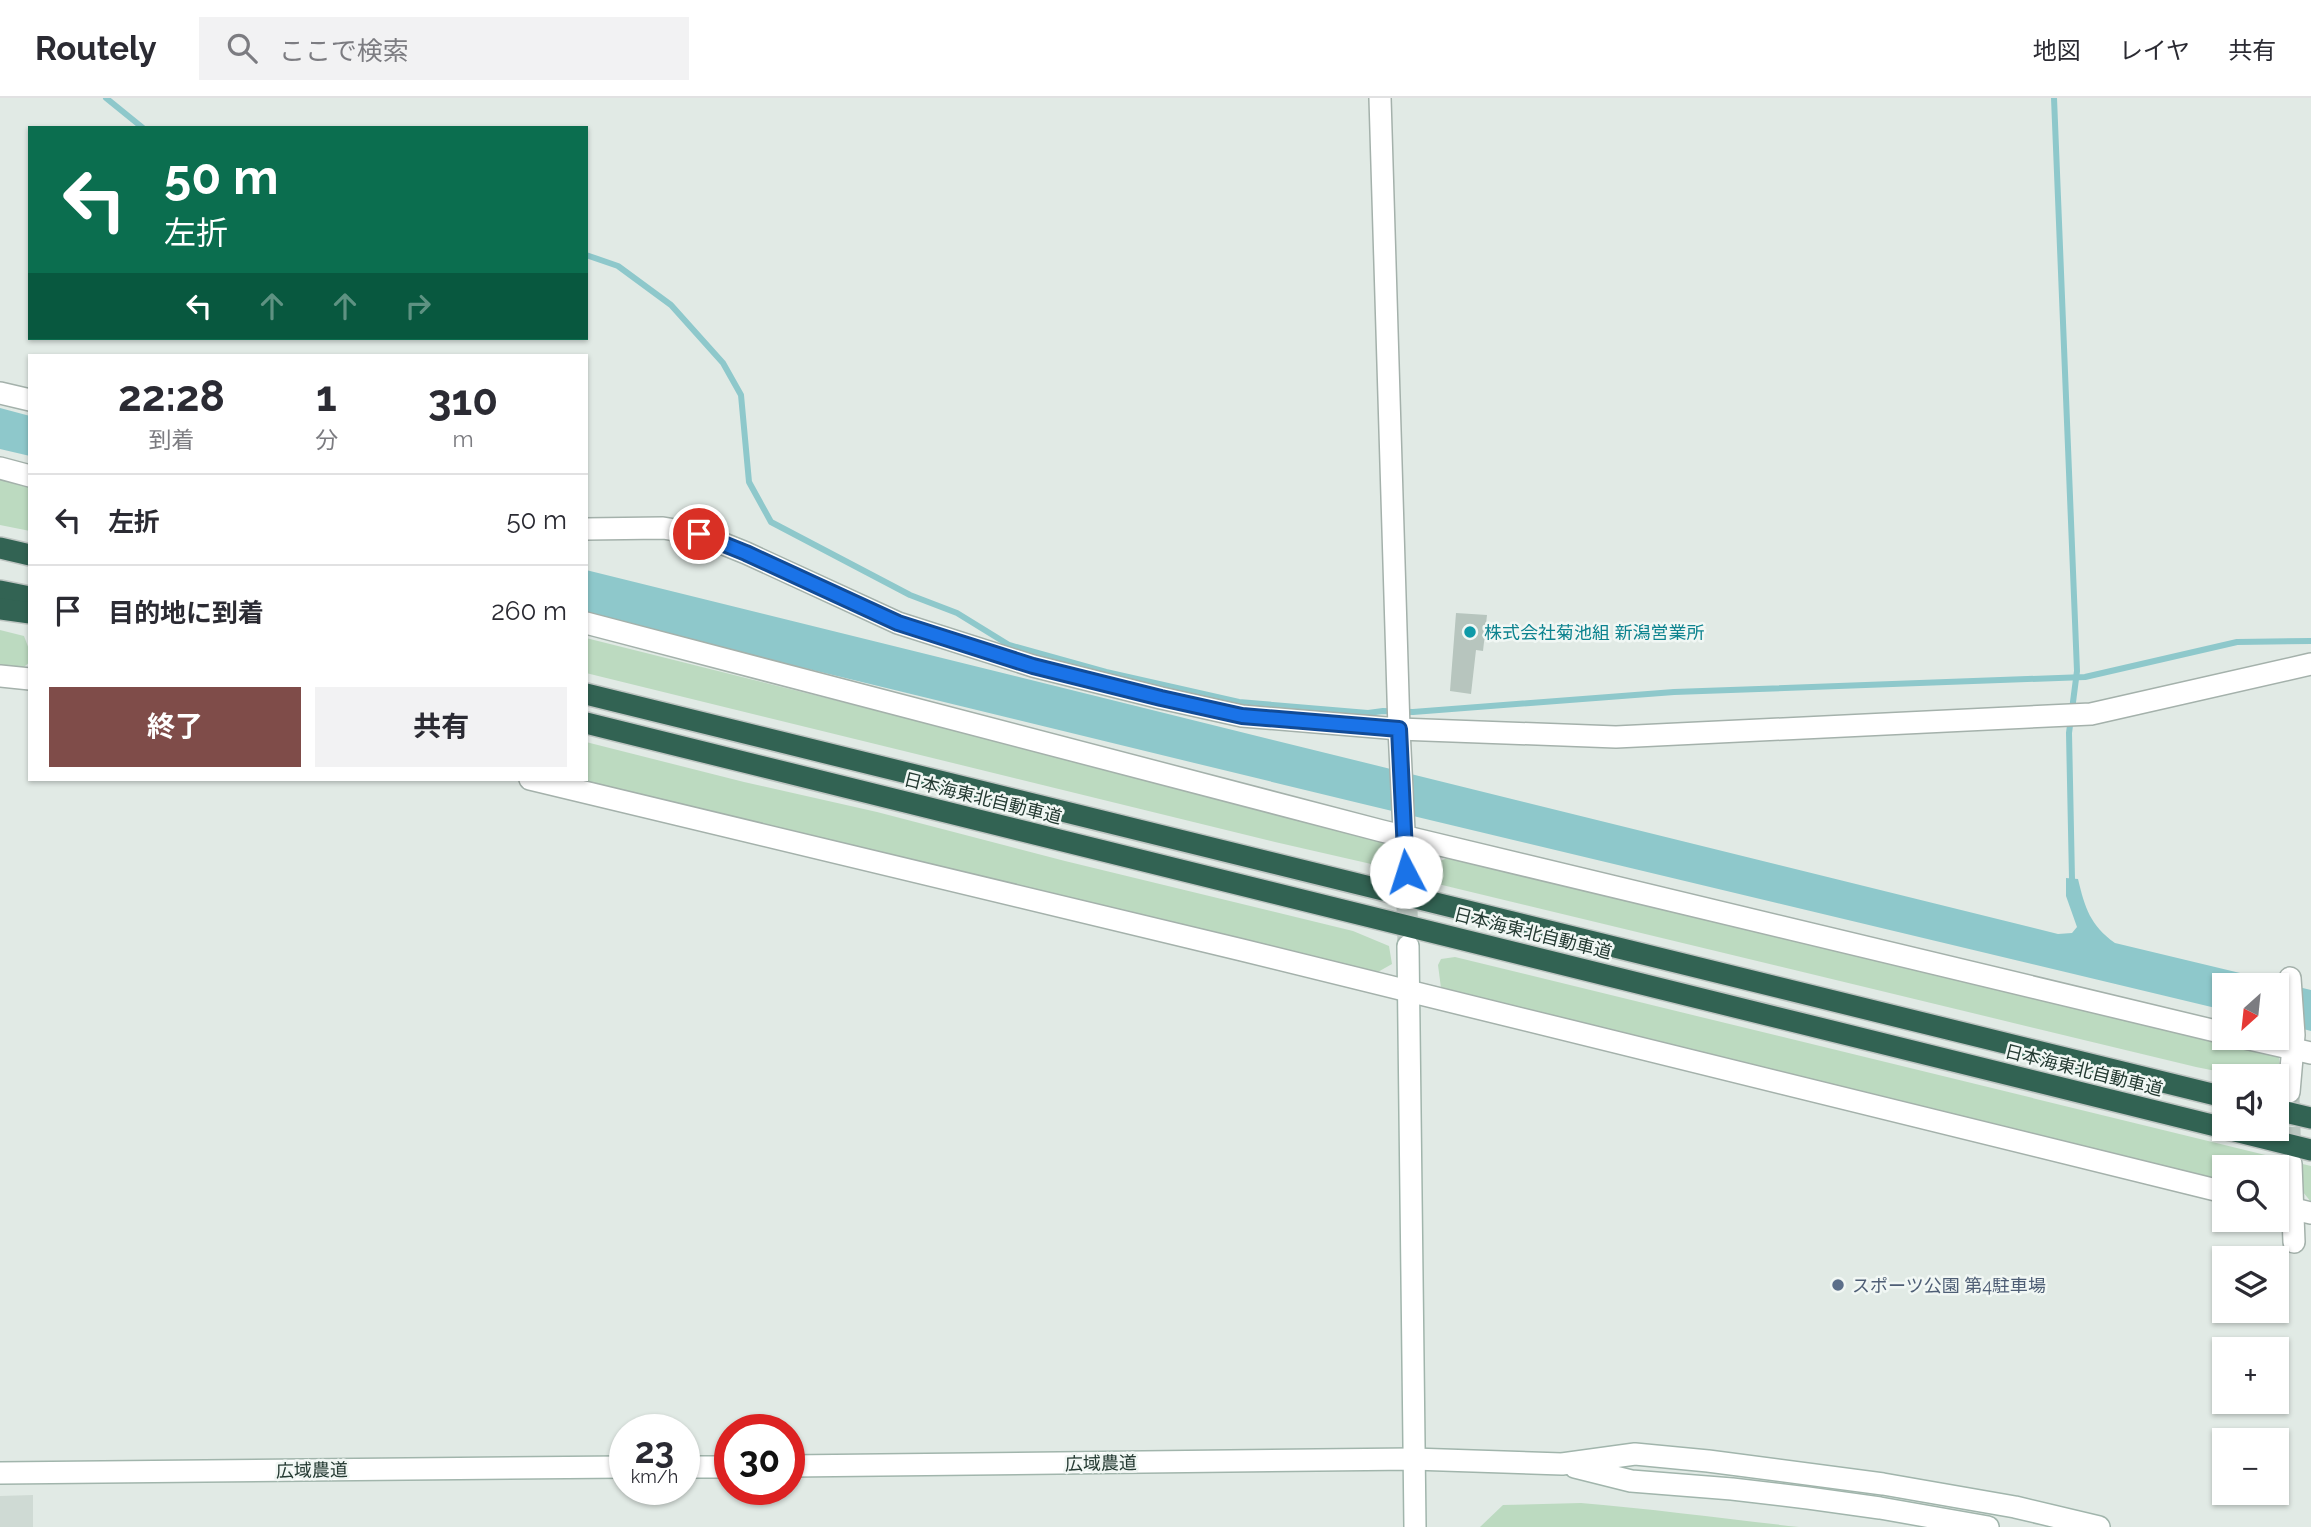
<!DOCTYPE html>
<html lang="ja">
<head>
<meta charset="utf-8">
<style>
	body { margin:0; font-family:Raleway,"Noto Sans JP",sans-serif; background:#f2f2f3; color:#2b2b33; height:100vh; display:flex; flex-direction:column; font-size:26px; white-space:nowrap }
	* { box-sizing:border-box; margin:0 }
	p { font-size:23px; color:#7c7c81 }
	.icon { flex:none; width:38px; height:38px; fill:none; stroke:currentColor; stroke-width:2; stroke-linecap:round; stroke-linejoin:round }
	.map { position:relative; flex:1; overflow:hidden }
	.side { position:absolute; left:28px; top:256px; width:560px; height:427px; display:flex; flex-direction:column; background:#fff; border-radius:0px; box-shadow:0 2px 5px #0004 }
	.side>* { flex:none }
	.banner { position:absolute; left:28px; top:28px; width:560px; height:214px; border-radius:0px; box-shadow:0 2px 5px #0004; background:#0b6e4f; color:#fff; overflow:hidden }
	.needle { width:46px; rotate:207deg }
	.tools { position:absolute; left:2212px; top:875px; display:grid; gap:14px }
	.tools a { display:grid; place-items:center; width:77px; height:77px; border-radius:0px; background:#fff; box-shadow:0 2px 5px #0004; font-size:35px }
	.speed { position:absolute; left:609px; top:1316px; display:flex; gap:14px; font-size:35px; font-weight:700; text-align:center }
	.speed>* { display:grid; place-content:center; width:91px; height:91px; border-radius:50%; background:#fff; box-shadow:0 2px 5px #0004; line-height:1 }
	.speed small { font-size:18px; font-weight:400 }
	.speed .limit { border:10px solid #d22; background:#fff; color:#111 }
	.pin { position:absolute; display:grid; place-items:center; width:60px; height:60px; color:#fff; margin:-30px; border:4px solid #fff; border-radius:50%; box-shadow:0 2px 7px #0007 }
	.me { position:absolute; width:77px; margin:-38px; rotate:355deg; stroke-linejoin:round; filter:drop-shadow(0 0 5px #0008) }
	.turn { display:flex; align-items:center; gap:24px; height:147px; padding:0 21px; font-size:32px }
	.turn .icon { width:91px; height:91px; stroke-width:2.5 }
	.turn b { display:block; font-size:49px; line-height:60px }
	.lanes { display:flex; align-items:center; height:66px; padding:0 21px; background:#0003; justify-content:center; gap:35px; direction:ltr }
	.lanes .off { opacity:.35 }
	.eta { display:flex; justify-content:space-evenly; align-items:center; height:119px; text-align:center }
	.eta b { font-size:42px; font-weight:700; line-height:49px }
	.action { display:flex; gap:14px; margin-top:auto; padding:14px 21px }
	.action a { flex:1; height:80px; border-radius:0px; background:#7f4c49; color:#fff; font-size:28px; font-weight:700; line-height:80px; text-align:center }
	.action a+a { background:#f2f2f3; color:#2b2b33 }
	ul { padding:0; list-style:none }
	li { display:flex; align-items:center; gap:21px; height:91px; padding:0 21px; border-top:2px solid #e1e1e2 }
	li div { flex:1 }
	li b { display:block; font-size:26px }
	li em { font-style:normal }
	header { display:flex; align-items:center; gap:42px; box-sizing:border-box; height:98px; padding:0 35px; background:#fff; border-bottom:2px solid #e1e1e2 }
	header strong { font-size:33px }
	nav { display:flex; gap:38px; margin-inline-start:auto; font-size:24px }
	.search { width:490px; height:63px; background:#f2f2f3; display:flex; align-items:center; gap:18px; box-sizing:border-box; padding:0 24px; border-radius:0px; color:#7c7c81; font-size:26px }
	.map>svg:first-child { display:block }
	.built { fill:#cfdad4 }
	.green { fill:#bcdac0 }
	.water { fill:#8ec8cb }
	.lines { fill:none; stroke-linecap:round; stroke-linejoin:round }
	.stream { stroke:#8ec8cb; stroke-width:6 }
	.building { fill:#b7c5be }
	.street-tunnel { stroke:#bbc7c1; stroke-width:21; stroke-dasharray:21 10; stroke-linecap:butt }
	.street-casing { stroke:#a4b1ab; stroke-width:24 }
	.secondary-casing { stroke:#a1b5ac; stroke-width:24 }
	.highway-casing { stroke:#bdc4c1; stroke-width:24 }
	.street { stroke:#fff; stroke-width:21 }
	.secondary { stroke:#fff; stroke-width:21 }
	.highway { stroke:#326353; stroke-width:21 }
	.route-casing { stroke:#114b97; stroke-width:18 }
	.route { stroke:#1a73e8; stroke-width:12 }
	.culture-dot { fill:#0f9aa8; stroke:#f1f7f4; stroke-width:2.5 }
	.service-dot { fill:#5c6f8a; stroke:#f1f7f4; stroke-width:2.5 }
	.labels { text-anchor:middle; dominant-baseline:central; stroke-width:5; stroke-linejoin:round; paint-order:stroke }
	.culture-label { font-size:18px; fill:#0d838f; stroke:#f1f7f4; text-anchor:start }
	.street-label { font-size:18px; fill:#233931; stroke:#f1f7f4 }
	.service-label { font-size:18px; fill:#4e5e75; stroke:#f1f7f4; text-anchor:start }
</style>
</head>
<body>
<header>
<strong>Routely</strong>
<div class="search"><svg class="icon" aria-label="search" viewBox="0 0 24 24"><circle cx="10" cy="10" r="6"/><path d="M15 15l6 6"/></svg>ここで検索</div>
<nav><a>地図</a><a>レイヤ</a><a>共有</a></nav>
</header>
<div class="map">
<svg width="2311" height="1429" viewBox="0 0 2311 1429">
	<rect width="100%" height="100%" fill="#e1eae5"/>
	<polygon class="built" points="33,1397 33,1429 0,1429 0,1398"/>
	<g class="green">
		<polygon points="0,378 14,382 30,389 30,433 0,427"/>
		<polygon points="0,532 24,538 30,554 30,564 20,572 0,571"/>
		<polygon points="586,540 1386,740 1393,771 1275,744 586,575"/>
		<polygon points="586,644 744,684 877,714 1065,763 1353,833 1389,848 1392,866 1369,879 817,744 753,724 692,716 550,681 586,681"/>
		<polygon points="1459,755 2254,944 2279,959 2282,987 2277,986 2277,978 2241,978 2196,969 1438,786 1438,764"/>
		<polygon points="1455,859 2311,1068 2311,1104 2303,1094 2281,1088 2277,1095 2277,1069 2224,1069 2224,1098 1469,902 1441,890 1438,867 1441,861"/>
		<path d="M1581,1405c73,6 145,16 218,24h-319l23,-22z"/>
	</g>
	<g class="water">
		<polygon points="0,310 30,318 30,358 0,351"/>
		<path d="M586,472l1472,364 14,-1 5,-6 -11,-31v-18l12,1c7,29 12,46 37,64l196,47v41l-34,-9v-37h-53v25l-861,-206 -666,-162 -111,-29z"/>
	</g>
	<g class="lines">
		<g class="stream">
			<polyline points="106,0 143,30"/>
			<polyline points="2054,0 2077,573 2069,635 2072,781 2074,788"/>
			<polyline points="586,157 618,168 671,207 723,265 741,297 749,384 771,424 910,497 957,515 1009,547 1106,574 1239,604 1368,615 1383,613 1413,614 1674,594 2085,579 2237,544 2311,543"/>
		</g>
	</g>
	<polygon class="building" points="1456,515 1487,517 1483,553 1476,552 1471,596 1450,593"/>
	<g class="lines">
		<g class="street-tunnel">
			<polyline points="1406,774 1408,846"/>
			<polyline points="2289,998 2291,1064"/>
		</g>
		<g class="street-casing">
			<g id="street">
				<polyline points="1380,0 1399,631 1406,774"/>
				<polyline points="0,295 30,302"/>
				<polyline points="0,370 30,378"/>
				<polyline points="586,431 663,430 699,436 746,455 898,525 1033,568 1161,600 1242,618 1399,631 1616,639 2091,616 2311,566"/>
				<polyline points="586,525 1382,733 2224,935"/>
				<polyline points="0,578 30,581"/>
				<polyline points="530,681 1242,852 2224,1094"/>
				<polyline points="2245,940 2311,955"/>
				<polyline points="2289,994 2294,937 2290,880"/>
				<polyline points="2291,1066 2294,1144"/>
				<polyline points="2277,1107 2311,1115"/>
			</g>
		</g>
		<g class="secondary-casing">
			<g id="secondary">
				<polyline points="1408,848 1415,1429"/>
				<polyline points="789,1368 1413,1361 1562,1366 1635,1356 1708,1363 1883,1386 2015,1409 2099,1429"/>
				<polyline points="684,1369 730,1369"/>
				<polyline points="1575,1369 1631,1383 1732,1391 1808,1400 1880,1410 1988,1429"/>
				<polyline points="0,1375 625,1369"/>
			</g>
		</g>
		<g class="highway-casing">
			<g id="highway">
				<polyline points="0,450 30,457"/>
				<polyline points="0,493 30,499"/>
				<polyline points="0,511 30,515"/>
				<polyline points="586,596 2224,999"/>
				<polyline points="586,625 2224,1030"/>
				<polyline points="2277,1012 2311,1020"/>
				<polyline points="2227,1031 2311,1052"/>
			</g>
		</g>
		<use href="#street" class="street"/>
		<use href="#secondary" class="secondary"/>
		<use href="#highway" class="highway"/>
	</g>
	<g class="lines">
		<g class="route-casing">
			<polyline id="route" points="699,436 746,455 898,525 1033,568 1161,600 1242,618 1399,631 1406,774"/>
		</g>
		<use href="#route" class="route"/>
	</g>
	<circle class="culture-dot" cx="1470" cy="534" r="7"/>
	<circle class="service-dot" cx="1838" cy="1187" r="7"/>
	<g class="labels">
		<g class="culture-label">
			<text x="1484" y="534">株式会社菊池組 新潟営業所</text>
		</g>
		<g class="street-label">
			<text transform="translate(983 700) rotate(14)">日本海東北自動車道</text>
			<text transform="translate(1533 835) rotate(14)">日本海東北自動車道</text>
			<text transform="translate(2084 972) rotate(14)">日本海東北自動車道</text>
			<text transform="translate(1101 1365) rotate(-1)">広域農道</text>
			<text transform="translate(312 1372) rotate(-1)">広域農道</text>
		</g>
		<g class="service-label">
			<text x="1852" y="1187">スポーツ公園 第4駐車場</text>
		</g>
	</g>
</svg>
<div class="tools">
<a><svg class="needle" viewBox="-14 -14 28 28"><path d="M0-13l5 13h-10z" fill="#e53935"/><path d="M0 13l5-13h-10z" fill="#7c7c81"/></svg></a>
<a><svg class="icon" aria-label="sound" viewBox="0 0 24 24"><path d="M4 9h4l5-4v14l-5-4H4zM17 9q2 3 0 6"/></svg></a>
<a><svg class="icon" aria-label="search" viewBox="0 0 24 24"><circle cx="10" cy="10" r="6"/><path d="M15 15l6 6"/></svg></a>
<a><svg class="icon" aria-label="layers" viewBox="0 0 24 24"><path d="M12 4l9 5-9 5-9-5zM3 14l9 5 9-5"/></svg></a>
<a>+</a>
<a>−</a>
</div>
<div class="speed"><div>23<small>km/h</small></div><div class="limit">30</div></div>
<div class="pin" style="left:699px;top:436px;background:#d93025"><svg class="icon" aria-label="arrive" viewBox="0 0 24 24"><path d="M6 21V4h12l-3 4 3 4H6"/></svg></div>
<svg class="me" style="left:1406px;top:774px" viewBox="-20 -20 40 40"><circle r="19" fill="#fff"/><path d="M0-13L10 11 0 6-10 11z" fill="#1a73e8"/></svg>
<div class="banner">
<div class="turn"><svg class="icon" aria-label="left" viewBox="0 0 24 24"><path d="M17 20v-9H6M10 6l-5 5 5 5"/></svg><div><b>50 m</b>左折</div></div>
<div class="lanes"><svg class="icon" aria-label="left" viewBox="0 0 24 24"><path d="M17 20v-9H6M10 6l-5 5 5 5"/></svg><svg class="icon off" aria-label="ahead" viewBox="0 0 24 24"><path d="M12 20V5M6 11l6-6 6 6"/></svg><svg class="icon off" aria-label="ahead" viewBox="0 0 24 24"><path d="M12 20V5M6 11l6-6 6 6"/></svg><svg class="icon off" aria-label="right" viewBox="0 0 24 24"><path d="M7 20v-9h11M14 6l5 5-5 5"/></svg></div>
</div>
<section class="side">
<div class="eta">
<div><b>22:28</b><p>到着</p></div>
<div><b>1</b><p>分</p></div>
<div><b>310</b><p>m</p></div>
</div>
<ul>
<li><svg class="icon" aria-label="left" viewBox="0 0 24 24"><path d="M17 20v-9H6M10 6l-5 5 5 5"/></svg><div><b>左折</b></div><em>50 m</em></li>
<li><svg class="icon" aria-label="arrive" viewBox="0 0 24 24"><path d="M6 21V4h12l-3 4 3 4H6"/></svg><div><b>目的地に到着</b></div><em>260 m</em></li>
</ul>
<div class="action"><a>終了</a><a>共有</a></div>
</section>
</div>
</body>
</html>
